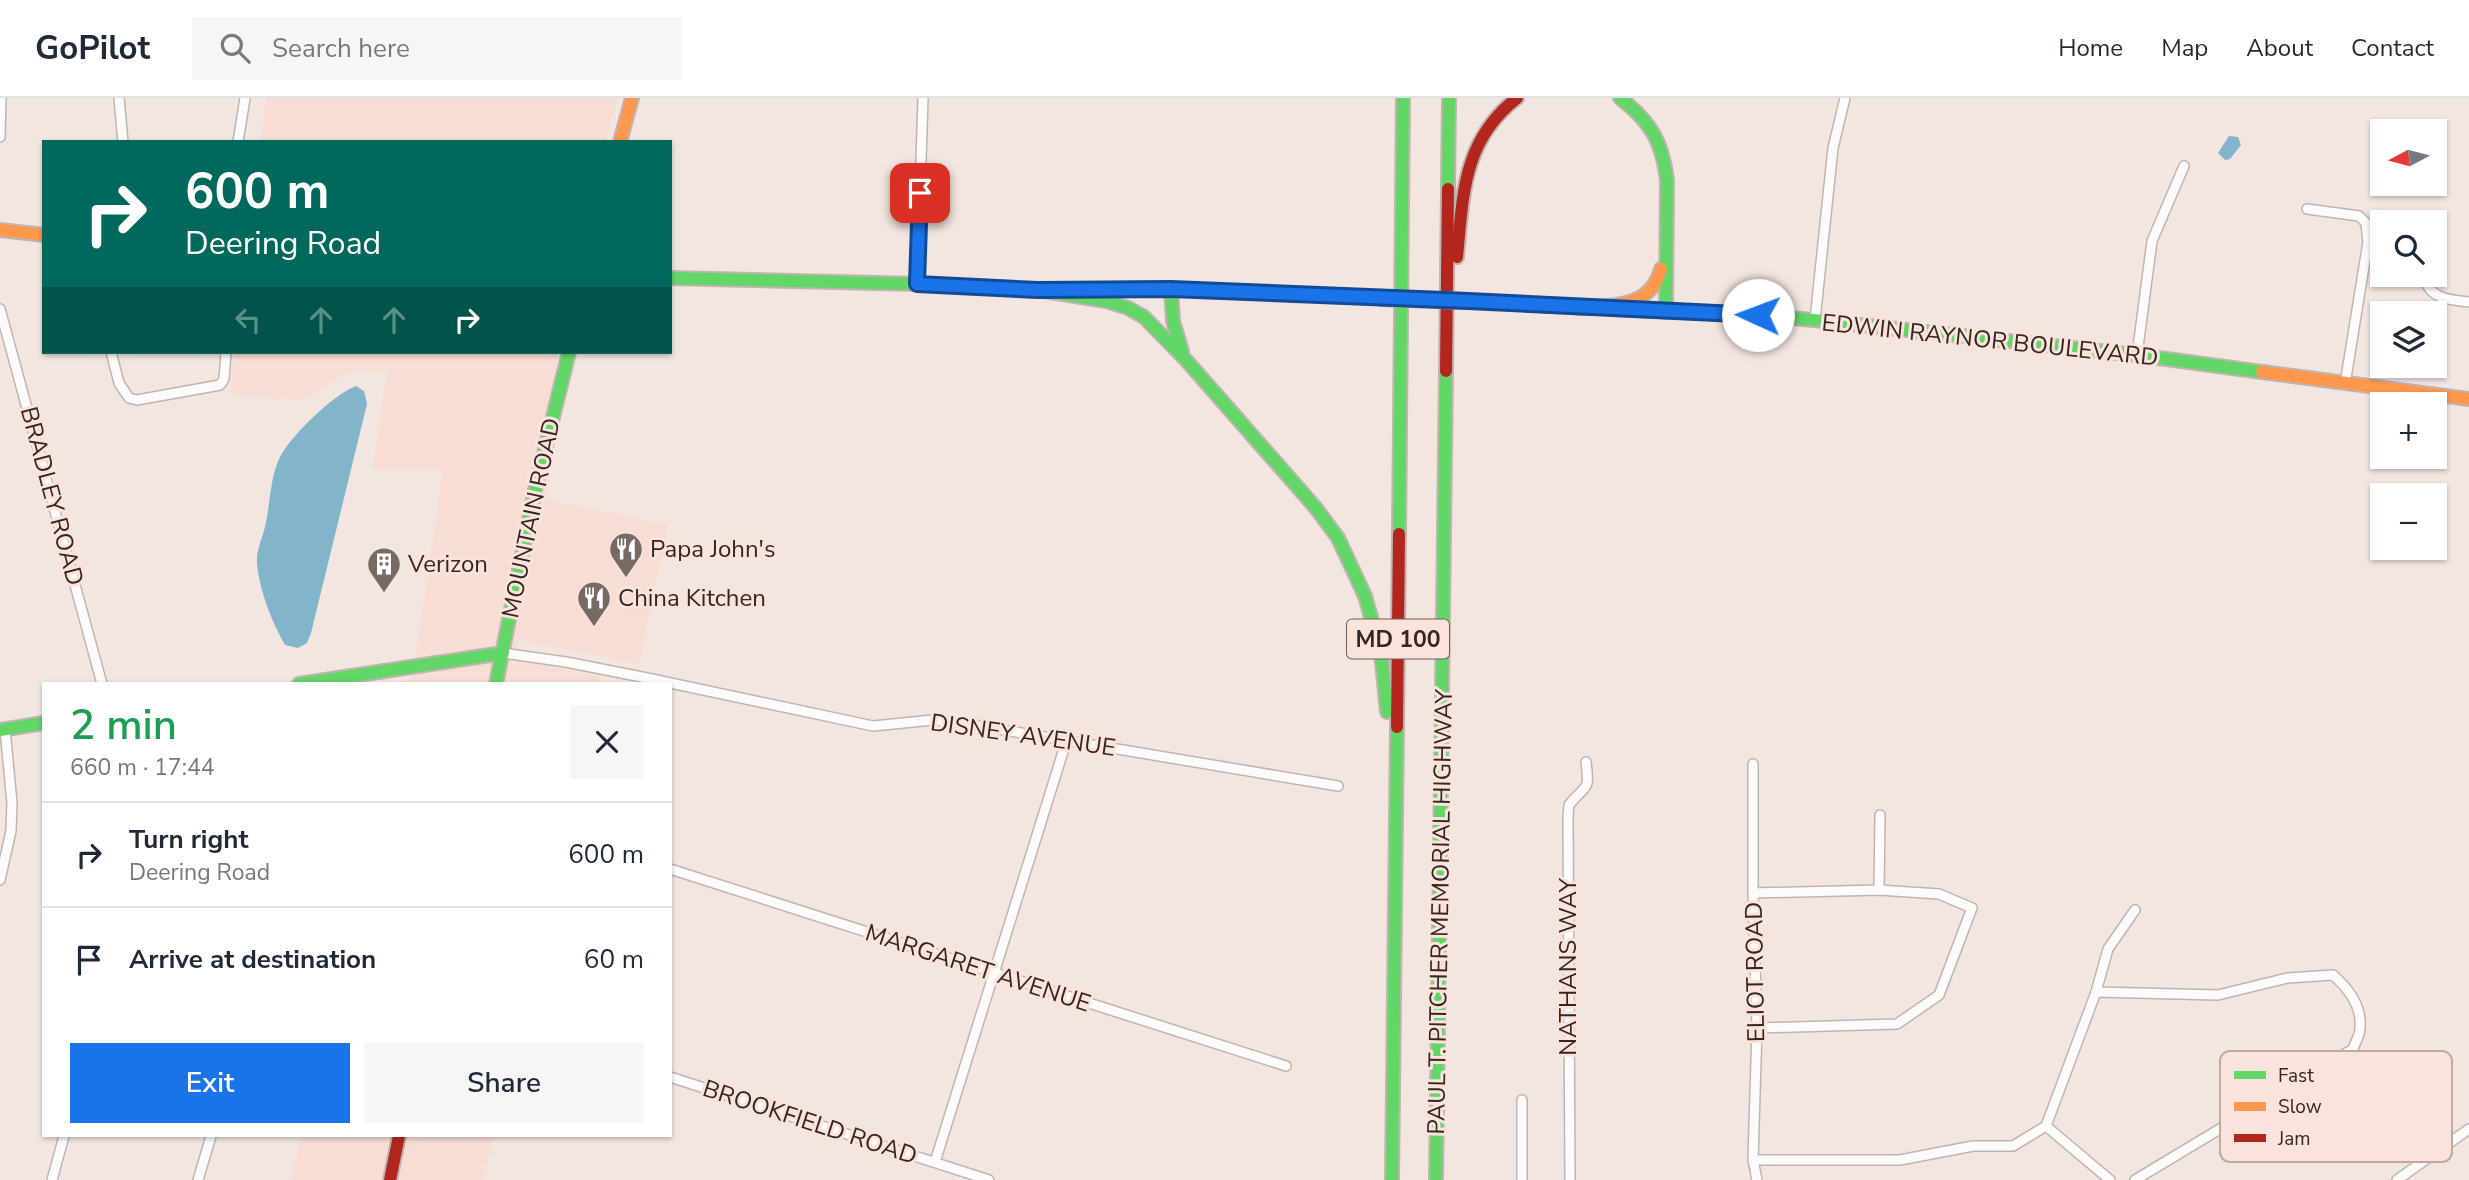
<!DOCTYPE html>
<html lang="en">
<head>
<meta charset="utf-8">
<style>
	body { margin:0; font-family:"Nunito Sans",sans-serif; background:#f6f6f7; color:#1f2937; height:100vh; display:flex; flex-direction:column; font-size:26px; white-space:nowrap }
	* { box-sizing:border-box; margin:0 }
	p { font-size:23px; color:#747a83 }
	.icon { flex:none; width:38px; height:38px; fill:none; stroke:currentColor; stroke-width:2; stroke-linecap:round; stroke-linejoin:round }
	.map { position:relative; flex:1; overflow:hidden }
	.side { position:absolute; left:42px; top:584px; width:630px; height:455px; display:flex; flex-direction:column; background:#fff; border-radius:0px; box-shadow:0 2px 5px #0004 }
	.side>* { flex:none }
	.guide { position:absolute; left:42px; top:42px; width:630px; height:214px; border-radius:0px; box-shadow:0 2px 5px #0004; background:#00695c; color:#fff; overflow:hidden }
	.needle { width:46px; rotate:263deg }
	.fabs { position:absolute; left:2370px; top:21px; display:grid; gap:14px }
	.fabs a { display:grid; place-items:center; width:77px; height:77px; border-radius:0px; background:#fff; box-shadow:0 2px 5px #0004; font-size:35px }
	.pin { position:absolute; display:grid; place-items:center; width:60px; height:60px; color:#fff; margin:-30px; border-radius:14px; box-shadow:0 4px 10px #0006 }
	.me { position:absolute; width:77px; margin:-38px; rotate:272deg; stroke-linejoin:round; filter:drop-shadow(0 0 5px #0008) }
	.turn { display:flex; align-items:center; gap:24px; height:147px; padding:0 28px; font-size:32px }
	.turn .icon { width:91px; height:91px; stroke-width:2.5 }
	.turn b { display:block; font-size:49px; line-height:60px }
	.lanes { display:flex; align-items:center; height:66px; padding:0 28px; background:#0003; justify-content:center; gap:35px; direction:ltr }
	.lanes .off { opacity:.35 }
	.round { display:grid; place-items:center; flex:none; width:74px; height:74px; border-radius:0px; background:#f6f6f7 }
	.overview { display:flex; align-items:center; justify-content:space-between; height:119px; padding:0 28px }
	h1 { font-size:42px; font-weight:600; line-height:52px; color:#1e9e55 }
	.button { display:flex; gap:14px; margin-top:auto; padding:14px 28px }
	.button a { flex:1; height:80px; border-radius:0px; background:#1a73e8; color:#fff; font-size:28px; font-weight:600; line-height:80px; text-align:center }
	.button a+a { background:#f6f6f7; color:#1f2937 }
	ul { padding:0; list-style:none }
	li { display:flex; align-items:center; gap:21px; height:105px; padding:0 28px; border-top:2px solid #e0e1e3 }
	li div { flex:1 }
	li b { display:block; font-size:26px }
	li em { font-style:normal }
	header { display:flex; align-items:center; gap:42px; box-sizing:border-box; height:98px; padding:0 35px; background:#fff; border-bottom:2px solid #e0e1e3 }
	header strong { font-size:33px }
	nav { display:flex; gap:38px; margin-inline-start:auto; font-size:24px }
	.search { width:490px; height:63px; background:#f6f6f7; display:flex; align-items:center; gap:18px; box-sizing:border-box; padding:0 24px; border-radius:0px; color:#747a83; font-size:26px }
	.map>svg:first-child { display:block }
	.built { fill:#f7ddd3 }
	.water { fill:#82b4ca }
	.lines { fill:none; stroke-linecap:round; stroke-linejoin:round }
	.street-casing { stroke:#c0b4b0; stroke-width:12 }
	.fast-casing { stroke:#c0b4b0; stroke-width:16 }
	.slow-casing { stroke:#c0b4b0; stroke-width:16 }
	.jam-casing { stroke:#c0b4b0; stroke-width:16 }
	.street { stroke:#fdfbfa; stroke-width:9 }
	.fast { stroke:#63d668; stroke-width:12 }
	.slow { stroke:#ff974d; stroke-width:12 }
	.jam { stroke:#b3261e; stroke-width:12 }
	.slow-bridge-casing { stroke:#c1aea7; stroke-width:18; stroke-linecap:butt }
	.slow-bridge { stroke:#ff974d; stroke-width:14 }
	.route-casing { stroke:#114b97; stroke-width:18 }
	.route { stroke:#1a73e8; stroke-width:12 }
	.labels { text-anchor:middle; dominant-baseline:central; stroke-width:6; stroke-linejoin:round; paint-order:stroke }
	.shield { fill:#fae3da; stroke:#6f5f58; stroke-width:2 }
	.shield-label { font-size:23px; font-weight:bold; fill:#342621 }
	.street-label { font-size:24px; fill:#342621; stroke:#fae3da }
	.poi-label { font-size:24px; fill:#342621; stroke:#fae3da; text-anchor:start }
	.key { fill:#fae3da; stroke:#bfaaa2; stroke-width:2 }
	.key-label { font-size:19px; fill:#342621 }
</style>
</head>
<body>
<header>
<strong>GoPilot</strong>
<div class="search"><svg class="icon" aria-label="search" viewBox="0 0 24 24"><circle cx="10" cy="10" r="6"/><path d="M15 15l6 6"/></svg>Search here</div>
<nav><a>Home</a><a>Map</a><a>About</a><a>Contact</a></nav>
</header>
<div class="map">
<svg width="2469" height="1082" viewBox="0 0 2469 1082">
	<rect width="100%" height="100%" fill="#f3e6e1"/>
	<g class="built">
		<polygon points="266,0 618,0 605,44 261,44"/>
		<polygon points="234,254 558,254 548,402 668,427 639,566 519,542 515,561 600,578 599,586 384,586 412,582 443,372 373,372 387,274 352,272 302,303 230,297"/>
		<polygon points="301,1038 494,1038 483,1082 291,1082"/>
	</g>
	<g class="water">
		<polygon points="2229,38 2238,39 2241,47 2230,61 2225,62 2218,55"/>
		<path d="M356,288l8,5 3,13 -56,229 -4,10 -9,5 -13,-3c-14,-25 -25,-53 -28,-81 -1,-14 5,-24 8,-37 5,-21 5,-48 14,-68 10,-22 55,-65 77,-73z"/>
	</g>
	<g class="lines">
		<g class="street-casing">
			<g id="street">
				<polyline points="119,0 123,44"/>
				<polyline points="0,39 1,0"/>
				<polyline points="238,44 245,0"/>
				<polyline points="2307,111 2359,118 2366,125 2368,144 2345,286"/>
				<polyline points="2420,120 2420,124"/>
				<path d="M2424,177c4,24 25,25 45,27"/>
				<polyline points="917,186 923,0"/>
				<polyline points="0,211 102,586"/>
				<polyline points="1815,222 1833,50 1845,0"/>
				<polyline points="111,254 119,285 129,300 137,302 220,287 224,281 226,254"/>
				<polyline points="2137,257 2152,143 2184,68"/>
				<polyline points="503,555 566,564 647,580 873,628 933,622 974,627 1338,688"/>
				<polyline points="1753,666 1753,795 1757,930 1753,1062 1757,1082"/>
				<polyline points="670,771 1286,968"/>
				<polyline points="0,782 11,733 12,705 5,631"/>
				<polyline points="1879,792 1880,717"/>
				<polyline points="1753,795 1879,792 1939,796 1972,810 1939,897 1897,926 1757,930"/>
				<path d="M2096,894l122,3 69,-17 46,-3c15,13 29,31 27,53 0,7 -5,15 -7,21l-218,131"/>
				<polyline points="670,979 989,1082"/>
				<polyline points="1522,1002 1522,1082"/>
				<polyline points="2046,1028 2110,1082"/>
				<polyline points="1753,1062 1900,1062 1973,1048 2013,1048 2046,1028 2096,894 2108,851 2135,812"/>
				<polyline points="935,1064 1067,641"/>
				<polyline points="52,1082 64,1038"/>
				<polyline points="198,1082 211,1038"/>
				<path d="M1570,1082l-2,-363 1,-12c17,-22 21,-11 17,-43"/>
				<polyline points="2397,1082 2469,1031"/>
			</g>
		</g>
		<g class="fast-casing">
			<g id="fast">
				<path d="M1620,0c31,24 42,43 47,82l-1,132"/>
				<polyline points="1448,91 1449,0"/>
				<polyline points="670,180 917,186 1047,192"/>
				<polyline points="1171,191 1173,223 1182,253"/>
				<polyline points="1038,192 1106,203 1128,210 1144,219 1186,262 1315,409 1338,440 1365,498 1381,555 1387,614"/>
				<polyline points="1070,192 1171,191 1379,200"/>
				<polyline points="1611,211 1758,217 1824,223 2137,257 2262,274"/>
				<polyline points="1399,436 1403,0"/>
				<polyline points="299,586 503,555"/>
				<polyline points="496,586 535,392 569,254"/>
				<polyline points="0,632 44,625"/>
				<polyline points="1392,1082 1397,629"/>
				<polyline points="1436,1082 1446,273"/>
			</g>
		</g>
		<g class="slow-casing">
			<g id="slow">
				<polyline points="620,44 632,0"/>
				<polyline points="0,132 44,137"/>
				<path d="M1579,210c34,-3 71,1 82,-39"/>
				<polyline points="2262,274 2469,301"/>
			</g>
		</g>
		<g class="jam-casing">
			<g id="jam">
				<path d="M1457,159c6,-63 6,-117 60,-159"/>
				<polyline points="1468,203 1591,210"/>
				<polyline points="1446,273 1448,91"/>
				<polyline points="1397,629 1399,436"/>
				<polyline points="390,1082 399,1038"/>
			</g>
		</g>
		<use href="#street" class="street"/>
		<use href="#fast" class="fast"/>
		<use href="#slow" class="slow"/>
		<use href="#jam" class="jam"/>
		<g class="slow-bridge-casing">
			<polyline id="slow-bridge" points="1379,200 1468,203"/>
		</g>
		<use href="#slow-bridge" class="slow-bridge"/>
	</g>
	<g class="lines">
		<g class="route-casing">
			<polyline id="route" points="920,95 917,186 1038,192 1171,191 1468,203 1758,217"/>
		</g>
		<use href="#route" class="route"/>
	</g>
	<defs>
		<g id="restaurant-pin" transform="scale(1.75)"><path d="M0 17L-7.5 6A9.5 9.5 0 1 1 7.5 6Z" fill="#776964" stroke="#fae3da"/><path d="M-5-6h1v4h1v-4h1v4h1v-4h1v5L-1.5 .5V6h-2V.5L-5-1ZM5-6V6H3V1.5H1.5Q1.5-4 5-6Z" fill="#fff"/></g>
		<g id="building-pin" transform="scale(1.75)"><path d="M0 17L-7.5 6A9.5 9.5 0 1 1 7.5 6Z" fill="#776964" stroke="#fae3da"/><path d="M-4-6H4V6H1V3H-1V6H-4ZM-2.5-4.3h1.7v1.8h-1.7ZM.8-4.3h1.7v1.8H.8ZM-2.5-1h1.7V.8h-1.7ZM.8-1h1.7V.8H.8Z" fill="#fff"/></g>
	</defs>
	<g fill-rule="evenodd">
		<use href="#restaurant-pin" x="626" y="451"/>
		<use href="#building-pin" x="384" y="466"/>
		<use href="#restaurant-pin" x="594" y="500"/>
	</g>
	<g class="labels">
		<rect class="shield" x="1347" y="521.5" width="102" height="39" rx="5"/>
		<g class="shield-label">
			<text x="1398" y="541">MD 100</text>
		</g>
		<g class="street-label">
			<text transform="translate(1990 242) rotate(6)">EDWIN RAYNOR BOULEVARD</text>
			<text transform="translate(52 398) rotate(75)">BRADLEY ROAD</text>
			<text transform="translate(531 420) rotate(-78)">MOUNTAIN ROAD</text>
			<text transform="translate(1023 637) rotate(8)">DISNEY AVENUE</text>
			<text transform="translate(1440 814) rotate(-89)">PAUL T. PITCHER MEMORIAL HIGHWAY</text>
			<text transform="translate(1568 869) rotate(-90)">NATHANS WAY</text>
			<text transform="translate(978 870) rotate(18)">MARGARET AVENUE</text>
			<text transform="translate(1755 874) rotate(-91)">ELIOT ROAD</text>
			<text transform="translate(810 1024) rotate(18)">BROOKFIELD ROAD</text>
		</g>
		<g class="poi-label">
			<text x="650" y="451">Papa John's</text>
			<text x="408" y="466">Verizon</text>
			<text x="618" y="500">China Kitchen</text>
		</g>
	</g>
	<rect x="2220" y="953" width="232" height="111" rx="10" class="key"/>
	<rect x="2234" y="973" width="32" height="8" fill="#63d668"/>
	<rect x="2234" y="1004" width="32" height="9" fill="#ff974d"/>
	<rect x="2234" y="1036" width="32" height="8" fill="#b3261e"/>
	<g class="key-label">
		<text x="2278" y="984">Fast</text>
		<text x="2278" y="1015">Slow</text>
		<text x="2278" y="1047">Jam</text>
	</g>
</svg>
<div class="fabs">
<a><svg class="needle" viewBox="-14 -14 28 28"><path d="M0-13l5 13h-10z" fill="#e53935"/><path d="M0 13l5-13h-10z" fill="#747a83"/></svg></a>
<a><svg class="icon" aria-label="search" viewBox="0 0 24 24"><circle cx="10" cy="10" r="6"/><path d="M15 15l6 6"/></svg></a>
<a><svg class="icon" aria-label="layers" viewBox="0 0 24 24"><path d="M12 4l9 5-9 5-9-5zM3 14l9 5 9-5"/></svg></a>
<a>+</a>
<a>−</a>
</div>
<div class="pin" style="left:920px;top:95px;background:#d93025"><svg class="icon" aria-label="arrive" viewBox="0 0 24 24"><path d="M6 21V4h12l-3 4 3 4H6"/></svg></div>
<svg class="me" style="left:1758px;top:217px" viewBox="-20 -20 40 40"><circle r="19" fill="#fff"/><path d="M0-13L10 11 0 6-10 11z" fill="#1a73e8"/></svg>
<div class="guide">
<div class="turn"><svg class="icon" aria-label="right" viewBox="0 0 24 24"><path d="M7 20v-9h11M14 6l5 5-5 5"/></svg><div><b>600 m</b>Deering Road</div></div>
<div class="lanes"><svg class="icon off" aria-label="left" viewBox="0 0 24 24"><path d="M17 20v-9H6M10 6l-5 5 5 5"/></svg><svg class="icon off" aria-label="ahead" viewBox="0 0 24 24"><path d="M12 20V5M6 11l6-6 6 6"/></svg><svg class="icon off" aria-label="ahead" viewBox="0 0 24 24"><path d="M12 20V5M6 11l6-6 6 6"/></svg><svg class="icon" aria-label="right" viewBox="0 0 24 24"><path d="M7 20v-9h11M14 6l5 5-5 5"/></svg></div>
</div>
<section class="side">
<div class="overview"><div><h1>2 min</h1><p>660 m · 17:44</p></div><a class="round"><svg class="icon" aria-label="close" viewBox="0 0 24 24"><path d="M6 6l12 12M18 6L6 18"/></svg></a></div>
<ul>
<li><svg class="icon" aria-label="right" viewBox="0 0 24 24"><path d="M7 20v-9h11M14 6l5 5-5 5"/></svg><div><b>Turn right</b><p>Deering Road</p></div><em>600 m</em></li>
<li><svg class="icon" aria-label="arrive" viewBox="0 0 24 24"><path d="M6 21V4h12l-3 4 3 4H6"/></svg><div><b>Arrive at destination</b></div><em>60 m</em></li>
</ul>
<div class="button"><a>Exit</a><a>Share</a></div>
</section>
</div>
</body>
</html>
